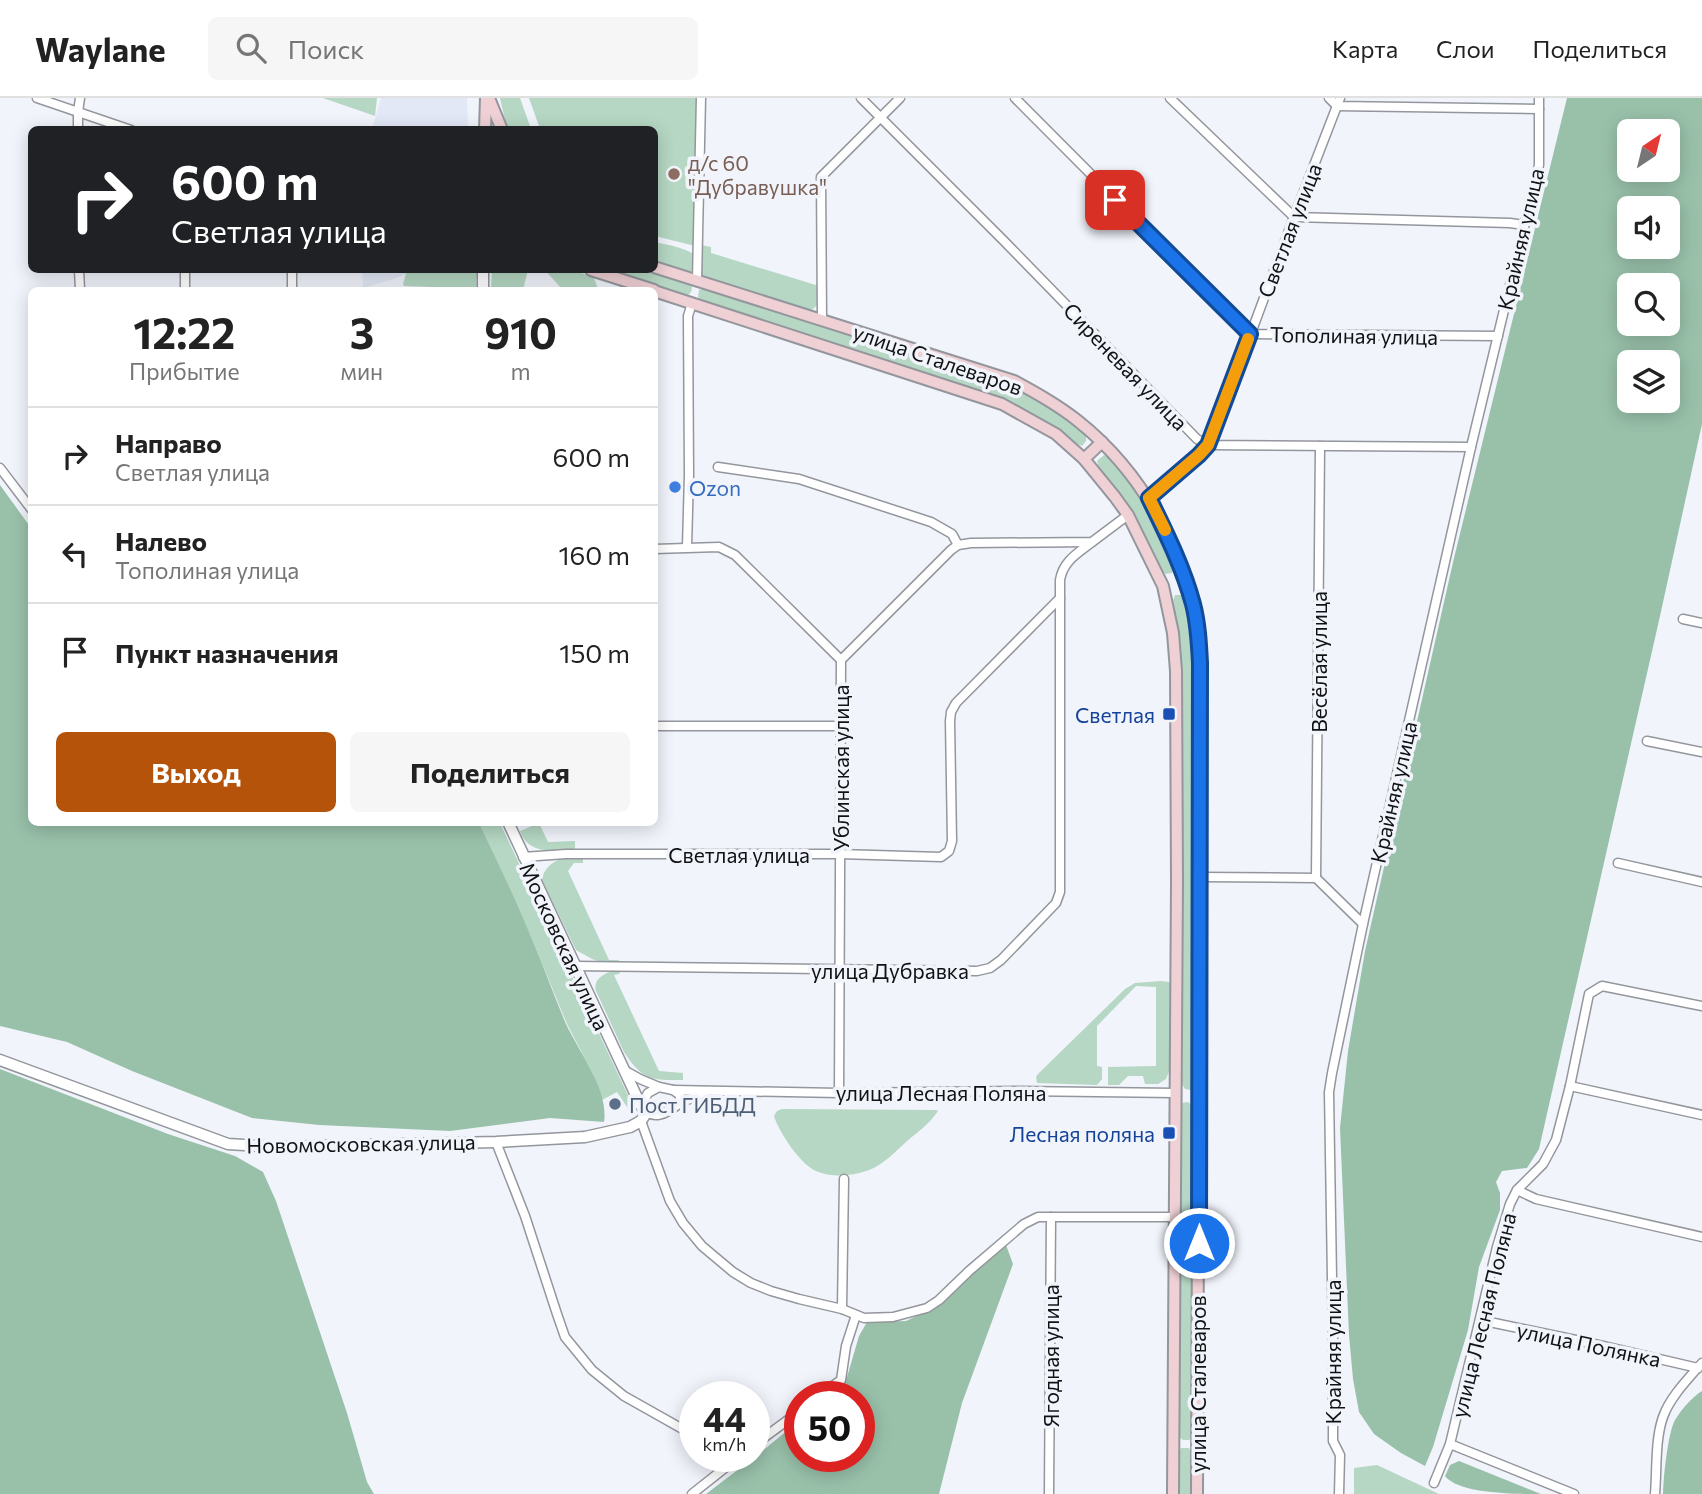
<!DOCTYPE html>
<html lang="ru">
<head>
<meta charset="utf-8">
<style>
	body { margin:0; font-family:Commissioner,sans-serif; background:#f6f6f6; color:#222; height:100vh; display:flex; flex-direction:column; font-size:26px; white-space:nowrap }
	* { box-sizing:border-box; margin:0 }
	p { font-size:23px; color:#767676 }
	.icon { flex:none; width:38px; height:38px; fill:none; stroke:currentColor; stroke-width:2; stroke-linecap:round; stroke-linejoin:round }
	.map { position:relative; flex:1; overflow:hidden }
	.side { position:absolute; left:28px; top:189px; width:630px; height:539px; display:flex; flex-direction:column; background:#fff; border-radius:10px; box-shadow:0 4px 18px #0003 }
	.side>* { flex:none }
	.banner { position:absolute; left:28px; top:28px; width:630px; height:147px; border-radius:10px; box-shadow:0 4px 18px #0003; background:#202124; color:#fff; overflow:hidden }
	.needle { width:46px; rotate:35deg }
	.controls { position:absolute; left:1617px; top:21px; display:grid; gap:14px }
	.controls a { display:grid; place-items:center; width:63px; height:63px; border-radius:10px; background:#fff; box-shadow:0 4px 18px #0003; font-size:35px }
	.speed { position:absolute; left:679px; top:1283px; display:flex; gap:14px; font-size:35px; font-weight:700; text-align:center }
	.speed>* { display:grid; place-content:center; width:91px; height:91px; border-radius:50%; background:#fff; box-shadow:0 4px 18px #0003; line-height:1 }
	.speed small { font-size:18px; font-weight:400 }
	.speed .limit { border:10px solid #d22; background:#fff; color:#111 }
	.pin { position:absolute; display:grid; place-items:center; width:60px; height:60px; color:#fff; margin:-30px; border-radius:14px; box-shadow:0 4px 10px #0006 }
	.me { position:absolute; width:77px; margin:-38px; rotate:0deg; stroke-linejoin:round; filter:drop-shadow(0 0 5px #0008) }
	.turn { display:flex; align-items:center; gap:24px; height:147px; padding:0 28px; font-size:32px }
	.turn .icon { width:91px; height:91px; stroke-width:2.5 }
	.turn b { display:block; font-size:49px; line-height:60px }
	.eta { display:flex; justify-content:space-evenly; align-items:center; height:119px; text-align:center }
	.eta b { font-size:42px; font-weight:700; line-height:49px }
	.cta { display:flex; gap:14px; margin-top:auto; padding:14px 28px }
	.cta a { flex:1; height:80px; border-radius:10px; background:#b45309; color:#fff; font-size:28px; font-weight:700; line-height:80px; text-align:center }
	.cta a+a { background:#f6f6f6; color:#222 }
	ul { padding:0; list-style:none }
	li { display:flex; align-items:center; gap:21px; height:98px; padding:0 28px; border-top:2px solid #e0e0e0 }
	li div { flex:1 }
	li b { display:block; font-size:26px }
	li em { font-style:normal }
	header { display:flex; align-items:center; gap:42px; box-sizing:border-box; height:98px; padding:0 35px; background:#fff; border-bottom:2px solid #e0e0e0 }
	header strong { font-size:33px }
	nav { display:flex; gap:38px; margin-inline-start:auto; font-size:24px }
	.search { width:490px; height:63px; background:#f6f6f6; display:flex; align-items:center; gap:18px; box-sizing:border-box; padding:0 24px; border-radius:10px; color:#767676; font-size:26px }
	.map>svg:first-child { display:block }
	.built { fill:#e2e8f6 }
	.green { fill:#b5d7c3 }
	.forest { fill:#99c1aa; fill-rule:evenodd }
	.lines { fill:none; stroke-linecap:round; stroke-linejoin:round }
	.minor-casing { stroke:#93969c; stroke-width:11 }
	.tertiary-casing { stroke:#93969c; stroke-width:13 }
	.secondary-casing { stroke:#93969c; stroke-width:14 }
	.minor { stroke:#fff; stroke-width:8 }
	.tertiary { stroke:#fff; stroke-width:10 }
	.secondary { stroke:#efd0d4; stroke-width:10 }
	.route-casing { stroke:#114b97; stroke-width:18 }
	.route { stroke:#1a73e8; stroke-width:12 }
	.slow { stroke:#f59e0b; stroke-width:12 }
	.education-dot { fill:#8d6e63; stroke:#f1f4fb; stroke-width:2.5 }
	.shop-dot { fill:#3f7fe0; stroke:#f1f4fb; stroke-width:2.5 }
	.transit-dot { fill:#1a4fb4; stroke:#f1f4fb; stroke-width:2.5 }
	.service-dot { fill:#5c6f8a; stroke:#f1f4fb; stroke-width:2.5 }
	.labels { text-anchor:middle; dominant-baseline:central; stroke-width:7; stroke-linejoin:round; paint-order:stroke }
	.education-label { font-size:21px; fill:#785e54; stroke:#f1f4fb; text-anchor:start }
	.street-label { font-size:21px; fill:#111214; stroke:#f1f4fb }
	.shop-label { font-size:21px; fill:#366cbe; stroke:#f1f4fb; text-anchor:start }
	.transit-label { font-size:21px; fill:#164399; stroke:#f1f4fb; text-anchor:end }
	.service-label { font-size:21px; fill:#4e5e75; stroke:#f1f4fb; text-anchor:start }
</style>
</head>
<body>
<header>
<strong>Waylane</strong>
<div class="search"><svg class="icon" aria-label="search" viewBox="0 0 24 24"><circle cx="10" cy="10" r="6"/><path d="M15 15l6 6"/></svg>Поиск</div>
<nav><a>Карта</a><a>Слои</a><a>Поделиться</a></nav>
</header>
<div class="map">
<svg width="1702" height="1396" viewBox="0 0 1702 1396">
	<rect width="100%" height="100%" fill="#f1f4fb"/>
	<g class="built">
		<polygon points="381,0 467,0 468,31 372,31"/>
		<polygon points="362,172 415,172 391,182 363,190"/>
	</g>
	<g class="green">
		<polygon points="323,0 377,0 375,18"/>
		<polygon points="500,0 520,0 531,31 507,31"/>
		<polygon points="529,0 697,0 695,148 655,138 654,32 540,31"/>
		<path d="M654,144c15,3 29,5 41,13l1,11 -4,5h-5l-32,-10z"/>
		<polygon points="701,147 711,149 711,155 819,188 818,206 813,211 809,212 701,177"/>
		<polygon points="407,172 477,172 476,192 460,192 459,190 404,188 403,186"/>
		<polygon points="492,172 528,172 523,192 491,192"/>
		<polygon points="545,172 574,172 594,180 598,191 580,192 560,189"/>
		<path d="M612,172h33l46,13c2,6 1,9 -4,13l-72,-22z"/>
		<path d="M705,190l305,97c27,14 52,30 76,50v6l-4,5c-11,-4 -18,-13 -28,-19 -20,-13 -42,-25 -65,-33l-286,-92 -5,-5 1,-7z"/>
		<path d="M1104,357c27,10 58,83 71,109l-3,9 -6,1 -6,-5 -17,-37 -20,-34 -24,-30 -2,-7z"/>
		<path d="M1175,497h8c11,17 10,42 12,62v425l-4,8 -6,-1 -4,-7 -1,-416 -2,-32 -5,-33z"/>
		<polygon points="479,725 500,725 633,1008 631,1015 617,994 602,1002 593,976 567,926 532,841"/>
		<path d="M539,725l9,19 27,-1v9c-20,1 -47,5 -55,-19z"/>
		<path d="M562,761h21v4h-9l-6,8 41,89h10v5l-12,-1 -15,-5 -16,-9 -34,-70c1,-10 10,-19 20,-21z"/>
		<path d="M609,874h11l-1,2 -5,1 45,96 24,2v7c-32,0 -40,1 -59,-28l-28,-61c-3,-10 5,-15 13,-19z"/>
		<polygon points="1161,883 1169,884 1171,887 1170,971 1166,981 1158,986 1145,986 1143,978 1128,978 1119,987 1108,987 1108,969 1156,968 1156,889 1136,888 1097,928 1097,968 1102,969 1102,981 1097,987 1037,985 1036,979 1038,976 1125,891 1135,885"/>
		<polygon points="1188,1004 1193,1008 1195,1013 1195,1110 1191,1115 1183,1115 1178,1110 1180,1011 1182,1005"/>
		<path d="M782,1011l154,1 2,1c-8,12 -20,21 -31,30 -11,10 -24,24 -38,29 -16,6 -37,8 -53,1 -16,-7 -37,-39 -42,-55l3,-5z"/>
		<polygon points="1187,1122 1193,1124 1195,1132 1194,1337 1189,1342 1183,1342 1177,1337 1178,1130 1181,1123"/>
		<polygon points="1181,1350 1189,1350 1193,1358 1193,1396 1177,1396 1177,1357"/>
		<polygon points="1377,1367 1439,1396 1354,1396 1354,1370"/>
	</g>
	<g class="forest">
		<path d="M1567,0h135v326l-42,192 -121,533 -12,19 -25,3 -6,11 4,11v17l-21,57 -11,63 -35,117 -8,19 -24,-13 -27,-19 -15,-22 -6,-33 -4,-44 -9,-207 8,-77 17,-100 89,-393zM1629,33h39v39h-39zM1629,110h39v39h-39zM1629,187h39v39h-39zM1629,264h39v39h-39z"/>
		<path d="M0,387l31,43 1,294 447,1c18,38 37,77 53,116 12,28 22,57 34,85 13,28 43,66 38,98l-54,-4 -100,13 -131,-6 -67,-7 -120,-47 -65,-29 -67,-16z"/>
		<polygon points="0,971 168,1036 235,1058 263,1074 276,1103 347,1315 367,1384 374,1396 0,1396"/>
		<polygon points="1006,1147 1013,1166 962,1305 939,1396 706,1396 760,1355 800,1322 800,1358 859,1358 859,1298 826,1298 847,1279 859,1238 867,1224 906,1223 936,1209 975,1170"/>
		<path d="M1702,1293v103h-39c0,-15 5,-62 12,-74 6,-10 17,-23 27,-29z"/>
		<path d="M1459,1363l82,33c-26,0 -82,0 -96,-18l5,-11z"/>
	</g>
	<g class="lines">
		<g class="minor-casing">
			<g id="minor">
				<polyline points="37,0 131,32"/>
				<polyline points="861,0 1003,142 1197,341 1208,347 1471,349"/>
				<polyline points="1015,0 1250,236 1498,238"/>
				<polyline points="1170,0 1294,119 1510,125 1524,127"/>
				<polyline points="1329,0 1337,8 1539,11"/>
				<polyline points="78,32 78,14 80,0"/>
				<polyline points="79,172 80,192"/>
				<polyline points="697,182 701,0"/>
				<polyline points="185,192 185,172"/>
				<polyline points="292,192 292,172"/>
				<polyline points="822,222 821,79 900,0"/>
				<polyline points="718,369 799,381 931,424 952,436 958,447"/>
				<polyline points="0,370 32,412"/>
				<path d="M1149,400c23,-19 52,-38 65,-65l80,-216 46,-119"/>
				<polyline points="687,449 689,377 688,218 692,205"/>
				<polyline points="654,451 719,449 735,457 841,562"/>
				<polyline points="1683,521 1702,525"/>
				<polyline points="659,628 840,628"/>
				<polyline points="1647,643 1702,654"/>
				<polyline points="523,759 566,756 839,756 941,759 949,753 952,743 950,623 951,614 956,605 1060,500"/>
				<polyline points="1618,765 1702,784"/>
				<polyline points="1200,779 1316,780 1363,826"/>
				<polyline points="1316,780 1320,348"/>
				<path d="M574,868l403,5 13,-3 11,-8 55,-57 4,-11v-312c3,-19 18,-27 32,-38"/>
				<polyline points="624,972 640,981 659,989"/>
				<polyline points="1570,988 1702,1017"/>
				<path d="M659,989l14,3 7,5v8c-13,11 -28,19 -39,3l7,-13z"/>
				<polyline points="673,992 839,995 1019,993 1175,995"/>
				<polyline points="839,995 841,562 951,452 958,447 971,445 1092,444 1128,417"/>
				<polyline points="680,1005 705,994"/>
				<polyline points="641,1023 670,1103 683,1125 702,1148 733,1174 751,1185 771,1193 799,1201 842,1211 864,1220 893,1219 927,1210 939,1202 969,1173 1024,1126 1038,1119 1174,1119"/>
				<polyline points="496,1044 525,1118 557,1216 565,1239 592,1272 624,1298 695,1338"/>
				<polyline points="1517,1092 1536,1101 1702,1139"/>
				<polyline points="842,1211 844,1081"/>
				<polyline points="1480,1222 1590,1245 1698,1270"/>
				<polyline points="819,1298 841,1282 846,1248 856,1217"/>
				<polyline points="1450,1346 1574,1396"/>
				<polyline points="754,1347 800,1313"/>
				<polyline points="1434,1385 1450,1346 1497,1149 1510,1106 1517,1092 1543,1066 1556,1042 1570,988 1589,896 1602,888 1702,908"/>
				<polyline points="692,1396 740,1358"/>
				<polyline points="1049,1396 1051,1119"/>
				<polyline points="1339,1396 1340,1357 1333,1343 1333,1243 1329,994 1332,975 1363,826 1471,349 1539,67 1539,0"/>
				<path d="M1655,1396c2,-23 0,-55 8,-77 7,-20 25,-38 39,-54"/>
			</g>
		</g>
		<g class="tertiary-casing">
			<g id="tertiary">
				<polyline points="483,192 483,172"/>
				<polyline points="508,724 641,1008"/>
				<polyline points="0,962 228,1046 275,1049 496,1044 585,1039 630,1029 641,1023 646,1015"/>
			</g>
		</g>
		<g class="secondary-casing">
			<g id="secondary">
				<polyline points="489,0 502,32"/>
				<polyline points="485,32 486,0"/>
				<path d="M654,169l360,114c22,12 44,24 64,40 59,47 95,110 115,183 5,19 6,40 7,59l-3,831"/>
				<polyline points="591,172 654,192"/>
				<polyline points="654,193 1002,306 1056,336 1084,361 1115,399 1128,417 1163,488 1173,535 1176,573 1177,784 1173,1396"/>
				<polyline points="1084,361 1102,344"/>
			</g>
		</g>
		<use href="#minor" class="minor"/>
		<use href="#tertiary" class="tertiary"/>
		<use href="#secondary" class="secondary"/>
	</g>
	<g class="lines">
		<g class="route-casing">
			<path id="route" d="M1115,102l135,134 -42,111 -9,10 -50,43c17,35 34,69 44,106 5,19 6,39 7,59l-1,580"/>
		</g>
		<use href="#route" class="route"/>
		<polyline class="slow" points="1165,432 1149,400 1199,357 1208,347 1248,241"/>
	</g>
	<circle class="education-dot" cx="674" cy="76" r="7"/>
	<circle class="shop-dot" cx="675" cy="389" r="7"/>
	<g class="transit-dot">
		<rect x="1162" y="609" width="14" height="14" rx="3.5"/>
		<rect x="1162" y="1028" width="14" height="14" rx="3.5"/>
	</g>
	<circle class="service-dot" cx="615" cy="1006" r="7"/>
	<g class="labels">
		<g class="education-label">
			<text x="688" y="64">д/с 60<tspan x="688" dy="24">"Дубравушка"</tspan></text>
		</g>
		<g class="street-label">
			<text transform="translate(1289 132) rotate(-69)">Светлая улица</text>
			<text transform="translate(1520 141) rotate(-77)">Крайняя улица</text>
			<text transform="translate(1354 237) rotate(1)">Тополиная улица</text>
			<text transform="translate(938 261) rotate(19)">улица Сталеваров</text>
			<text transform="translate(1126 268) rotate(46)">Сиреневая улица</text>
			<text transform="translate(1318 564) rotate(-90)">Весёлая улица</text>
			<text transform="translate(840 670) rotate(-90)">Ублинская улица</text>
			<text transform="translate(1393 694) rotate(-77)">Крайняя улица</text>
			<text x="739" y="756">Светлая улица</text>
			<text transform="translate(565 848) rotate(65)">Московская улица</text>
			<text x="890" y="872">улица Дубравка</text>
			<text x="941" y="994">улица Лесная Поляна</text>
			<text transform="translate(361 1045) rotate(-1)">Новомосковская улица</text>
			<text transform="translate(1483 1217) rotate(-76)">улица Лесная Поляна</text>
			<text transform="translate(1589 1246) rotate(12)">улица Полянка</text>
			<text transform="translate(1332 1254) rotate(-90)">Крайняя улица</text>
			<text transform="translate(1050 1258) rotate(-90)">Ягодная улица</text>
			<text transform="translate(1197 1286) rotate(-90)">улица Сталеваров</text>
		</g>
		<g class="shop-label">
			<text x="689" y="389">Ozon</text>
		</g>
		<g class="transit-label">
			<text x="1155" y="616">Светлая</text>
			<text x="1155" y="1035">Лесная поляна</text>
		</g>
		<g class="service-label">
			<text x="629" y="1006">Пост ГИБДД</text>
		</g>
	</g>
</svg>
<div class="controls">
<a><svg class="needle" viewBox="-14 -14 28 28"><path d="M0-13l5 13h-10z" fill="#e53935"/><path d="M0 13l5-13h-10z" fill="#767676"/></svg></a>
<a><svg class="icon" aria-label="sound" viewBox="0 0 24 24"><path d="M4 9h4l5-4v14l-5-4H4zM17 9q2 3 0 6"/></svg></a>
<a><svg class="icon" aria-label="search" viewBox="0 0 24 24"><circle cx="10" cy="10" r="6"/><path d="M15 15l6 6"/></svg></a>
<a><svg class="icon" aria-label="layers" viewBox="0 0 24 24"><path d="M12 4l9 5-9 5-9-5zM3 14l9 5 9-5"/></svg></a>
</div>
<div class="speed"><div>44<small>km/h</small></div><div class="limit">50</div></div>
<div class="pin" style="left:1115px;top:102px;background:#d93025"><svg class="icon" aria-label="arrive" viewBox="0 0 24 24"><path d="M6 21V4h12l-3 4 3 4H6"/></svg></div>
<svg class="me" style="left:1199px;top:1145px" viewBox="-20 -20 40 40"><circle r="17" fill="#1a73e8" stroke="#fff" stroke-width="3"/><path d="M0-11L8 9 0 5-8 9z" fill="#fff"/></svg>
<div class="banner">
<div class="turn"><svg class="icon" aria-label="right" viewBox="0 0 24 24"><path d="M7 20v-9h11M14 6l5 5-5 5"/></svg><div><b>600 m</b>Светлая улица</div></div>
</div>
<section class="side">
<div class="eta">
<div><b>12:22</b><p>Прибытие</p></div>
<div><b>3</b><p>мин</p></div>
<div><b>910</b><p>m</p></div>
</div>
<ul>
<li><svg class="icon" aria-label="right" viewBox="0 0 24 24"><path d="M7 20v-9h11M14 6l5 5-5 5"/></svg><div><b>Направо</b><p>Светлая улица</p></div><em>600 m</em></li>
<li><svg class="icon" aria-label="left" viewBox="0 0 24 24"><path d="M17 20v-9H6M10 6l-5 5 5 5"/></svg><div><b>Налево</b><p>Тополиная улица</p></div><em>160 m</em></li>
<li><svg class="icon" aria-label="arrive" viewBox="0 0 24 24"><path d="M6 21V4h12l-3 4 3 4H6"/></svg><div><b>Пункт назначения</b></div><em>150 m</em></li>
</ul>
<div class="cta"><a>Выход</a><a>Поделиться</a></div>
</section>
</div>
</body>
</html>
